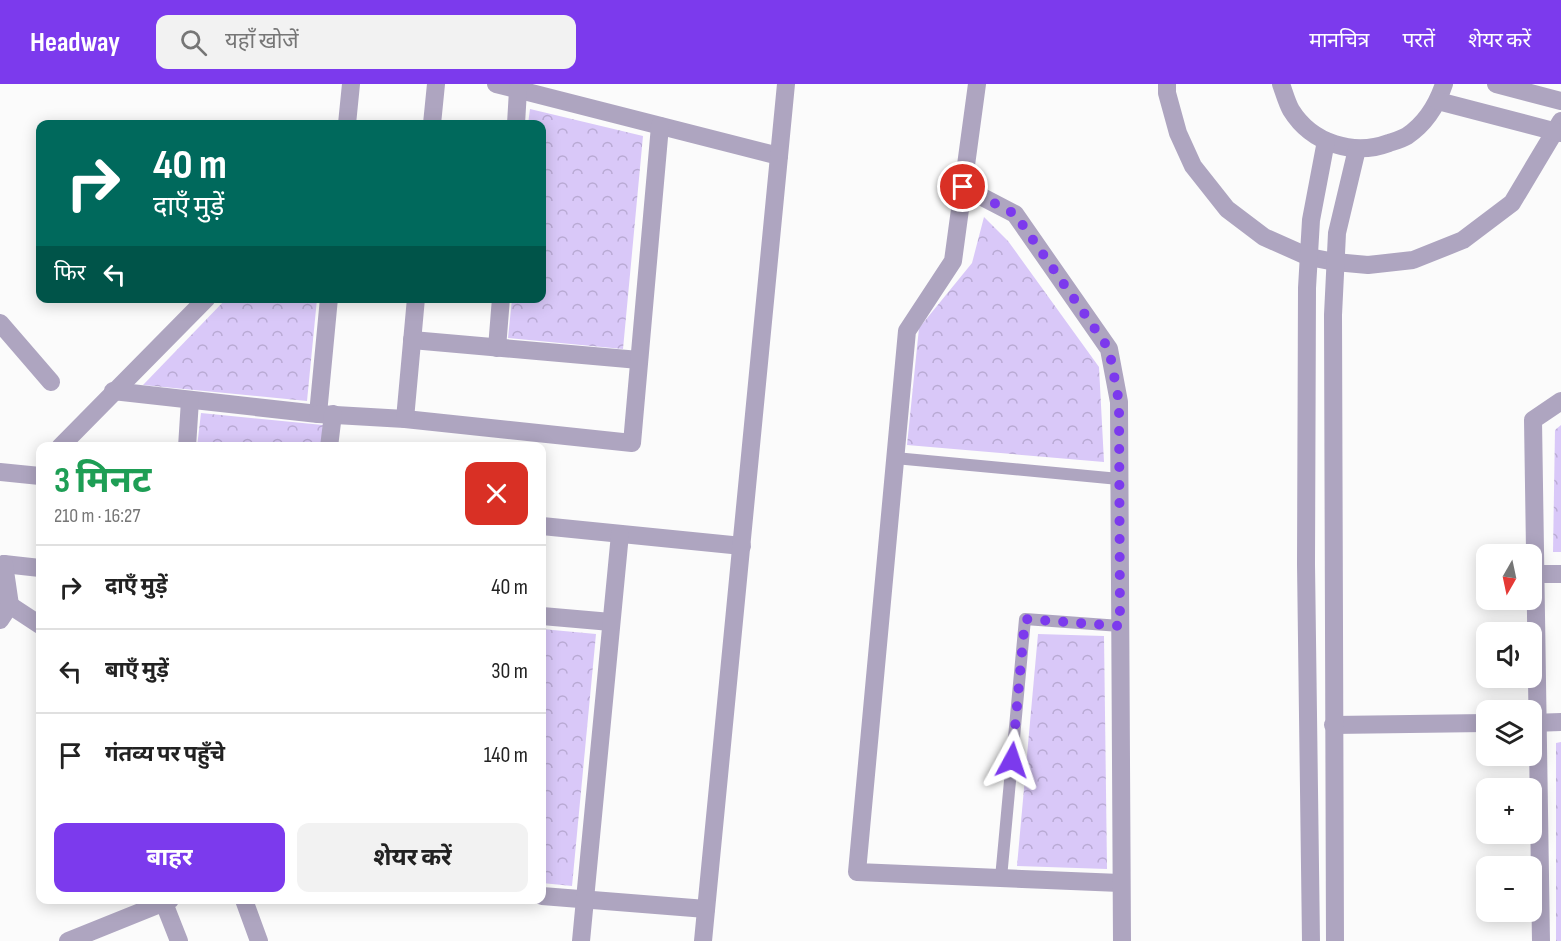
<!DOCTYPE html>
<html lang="hi">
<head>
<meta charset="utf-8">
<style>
	body { margin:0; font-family:"Sofia Sans Condensed","Noto Sans Devanagari",sans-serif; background:#f2f2f2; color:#222; height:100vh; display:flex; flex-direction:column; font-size:22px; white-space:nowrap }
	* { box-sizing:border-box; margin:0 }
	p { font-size:20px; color:#767676 }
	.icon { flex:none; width:33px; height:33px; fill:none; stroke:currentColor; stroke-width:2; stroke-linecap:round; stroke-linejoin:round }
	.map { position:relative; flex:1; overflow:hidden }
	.side { position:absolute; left:36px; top:358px; width:510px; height:462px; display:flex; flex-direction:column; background:#fff; border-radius:12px; box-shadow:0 3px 15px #0003 }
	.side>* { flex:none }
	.hud { position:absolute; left:36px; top:36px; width:510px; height:183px; border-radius:12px; box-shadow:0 3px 15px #0003; background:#00695c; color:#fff; overflow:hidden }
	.needle { width:39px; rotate:189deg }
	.tools { position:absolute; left:1476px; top:460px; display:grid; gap:12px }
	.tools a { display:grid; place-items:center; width:66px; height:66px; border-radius:12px; background:#fff; box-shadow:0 3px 15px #0003; font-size:30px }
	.pin { position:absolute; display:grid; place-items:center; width:51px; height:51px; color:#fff; margin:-26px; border:3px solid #fff; border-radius:50%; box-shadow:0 2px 6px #0007 }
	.me { position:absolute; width:66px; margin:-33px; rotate:5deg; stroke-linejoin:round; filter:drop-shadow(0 0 4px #0008) }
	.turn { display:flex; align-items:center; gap:21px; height:126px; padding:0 18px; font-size:27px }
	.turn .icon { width:78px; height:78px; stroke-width:2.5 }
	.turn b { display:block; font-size:42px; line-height:51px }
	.then { display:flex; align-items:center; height:57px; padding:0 18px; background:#0003; gap:12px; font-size:22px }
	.round { display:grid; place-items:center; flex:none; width:63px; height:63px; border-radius:12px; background:#f2f2f2 }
	.overview { display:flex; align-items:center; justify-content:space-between; height:102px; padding:0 18px }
	h1 { font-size:36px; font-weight:700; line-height:45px; color:#1e9e55 }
	.primary-button { display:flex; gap:12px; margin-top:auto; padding:12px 18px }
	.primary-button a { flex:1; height:69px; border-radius:12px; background:#7c3aed; color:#fff; font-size:24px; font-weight:700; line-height:69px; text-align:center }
	.primary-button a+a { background:#f2f2f2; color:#222 }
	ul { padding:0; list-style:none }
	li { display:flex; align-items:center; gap:18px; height:84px; padding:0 18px; border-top:2px solid #e0e0e0 }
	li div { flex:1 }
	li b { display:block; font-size:22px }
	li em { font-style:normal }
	header { display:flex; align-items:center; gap:36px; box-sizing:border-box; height:84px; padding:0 30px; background:#7c3aed; color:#fff }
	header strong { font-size:28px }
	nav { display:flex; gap:33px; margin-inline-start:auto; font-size:21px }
	.search { width:420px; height:54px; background:#f2f2f2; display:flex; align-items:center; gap:15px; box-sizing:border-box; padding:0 21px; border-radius:12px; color:#767676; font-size:22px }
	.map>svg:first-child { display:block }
	.forest { fill:url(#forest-crowns) }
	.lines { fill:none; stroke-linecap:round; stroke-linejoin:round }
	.service { stroke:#aea5c0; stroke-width:12 }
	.minor { stroke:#aea5c0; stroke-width:18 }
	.tertiary { stroke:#aea5c0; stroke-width:18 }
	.route { stroke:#7c3aed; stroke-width:10; stroke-dasharray:0 18 }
</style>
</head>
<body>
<header>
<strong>Headway</strong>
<div class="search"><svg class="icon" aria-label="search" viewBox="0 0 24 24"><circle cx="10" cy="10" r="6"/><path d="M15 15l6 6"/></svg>यहाँ खोजें</div>
<nav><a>मानचित्र</a><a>परतें</a><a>शेयर करें</a></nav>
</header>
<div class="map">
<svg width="1561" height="857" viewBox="0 0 1561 857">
	<defs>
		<pattern id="forest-crowns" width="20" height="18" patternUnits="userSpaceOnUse" patternTransform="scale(1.5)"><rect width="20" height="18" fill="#d9c8f8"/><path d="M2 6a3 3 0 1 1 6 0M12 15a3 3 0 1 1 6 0" fill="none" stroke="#b9aad4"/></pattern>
	</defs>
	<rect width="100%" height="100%" fill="#fbfbfb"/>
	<g class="forest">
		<polygon points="530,25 643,52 623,265 508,254 512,215 542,214 542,40 528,40"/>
		<polygon points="984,133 1008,157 1099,283 1104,378 907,361 919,244 972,179"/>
		<polygon points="226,215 317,215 307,317 143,301"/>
		<polygon points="201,329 323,341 321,363 197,363"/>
		<polygon points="1561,341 1561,468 1553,468 1555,346"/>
		<polygon points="542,545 596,550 572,802 542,799"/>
		<polygon points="1038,550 1104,552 1107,785 1017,782"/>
		<polygon points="1561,658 1561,857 1556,857 1556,659"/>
	</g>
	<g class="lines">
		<g class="service">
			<polyline points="895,374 1119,395"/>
			<polyline points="1001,794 1025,535 1120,542"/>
		</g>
		<g class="minor">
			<polyline points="496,0 779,72"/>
			<polyline points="977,0 953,177 907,247 857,788 1120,799"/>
			<polyline points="1167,0 1167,9 1178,49 1193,82 1227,125 1264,153 1309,173 1335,178 1368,181 1413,176 1463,156 1512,119 1561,37"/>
			<polyline points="347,40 351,0"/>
			<polyline points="432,40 436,0"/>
			<polyline points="516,40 518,6"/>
			<polyline points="963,103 1015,130 1109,265 1119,318 1122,857"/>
			<polyline points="0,239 51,298"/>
			<polyline points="412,256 639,276"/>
			<polyline points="497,264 501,214"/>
			<polyline points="113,307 318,330 329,214"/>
			<polyline points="318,330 405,335 632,359 660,42"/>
			<polyline points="405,335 416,214"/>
			<polyline points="60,363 207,214"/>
			<polyline points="187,363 190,316"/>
			<polyline points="329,363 333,330"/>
			<polyline points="0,388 40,392"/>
			<polyline points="542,442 742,462"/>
			<polyline points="0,484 4,480 40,484"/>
			<polyline points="1535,490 1561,490"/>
			<polyline points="2,516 40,541"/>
			<polyline points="542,532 611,538"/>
			<polyline points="0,536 10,521 4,480"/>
			<polyline points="1532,639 1561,638"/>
			<polyline points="1333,641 1486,639"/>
			<polyline points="542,812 706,825"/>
			<polyline points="244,816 259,857"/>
			<polyline points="164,819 179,857"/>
			<polyline points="68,857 170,816"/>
			<polyline points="581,857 620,450"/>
			<polyline points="703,857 786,0"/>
			<polyline points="1541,857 1533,336 1561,317"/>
		</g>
		<g class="tertiary">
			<path d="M1281,0c3,8 6,19 10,26 21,34 63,46 98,33 6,-2 13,-4 18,-7 18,-12 30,-31 37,-52"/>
			<polyline points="1496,0 1561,17"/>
			<polyline points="1438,17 1561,49"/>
			<polyline points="1311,857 1306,480 1307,204 1311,136 1326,57"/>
			<polyline points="1335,857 1333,231 1337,149 1357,65"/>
		</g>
	</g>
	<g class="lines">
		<polyline class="route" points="963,103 1015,130 1109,265 1119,318 1120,542 1025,535 1012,676"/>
	</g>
</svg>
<div class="tools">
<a><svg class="needle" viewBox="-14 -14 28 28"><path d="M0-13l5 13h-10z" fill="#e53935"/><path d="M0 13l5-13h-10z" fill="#767676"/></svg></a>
<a><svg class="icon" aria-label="sound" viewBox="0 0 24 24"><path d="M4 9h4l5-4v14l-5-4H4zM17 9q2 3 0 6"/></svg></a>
<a><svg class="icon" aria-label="layers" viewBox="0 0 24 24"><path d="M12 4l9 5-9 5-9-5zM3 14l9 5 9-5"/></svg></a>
<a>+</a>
<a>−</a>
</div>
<div class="pin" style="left:963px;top:103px;background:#d93025"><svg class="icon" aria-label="arrive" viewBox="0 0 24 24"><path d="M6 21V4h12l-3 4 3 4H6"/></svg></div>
<svg class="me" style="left:1012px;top:676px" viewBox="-20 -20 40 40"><path d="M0-17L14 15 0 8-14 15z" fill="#7c3aed" stroke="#fff" stroke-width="4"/></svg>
<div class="hud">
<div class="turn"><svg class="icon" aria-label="right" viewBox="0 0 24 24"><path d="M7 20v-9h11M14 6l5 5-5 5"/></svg><div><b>40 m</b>दाएँ मुड़ें</div></div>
<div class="then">फिर<svg class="icon" aria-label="left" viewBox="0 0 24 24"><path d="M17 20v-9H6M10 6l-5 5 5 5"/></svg></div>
</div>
<section class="side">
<div class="overview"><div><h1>3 मिनट</h1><p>210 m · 16:27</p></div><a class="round" style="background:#d93025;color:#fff"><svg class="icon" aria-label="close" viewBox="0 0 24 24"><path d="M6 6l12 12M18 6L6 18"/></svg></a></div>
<ul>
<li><svg class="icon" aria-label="right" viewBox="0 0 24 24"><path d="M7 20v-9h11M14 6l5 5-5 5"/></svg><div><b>दाएँ मुड़ें</b></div><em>40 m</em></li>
<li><svg class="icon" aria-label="left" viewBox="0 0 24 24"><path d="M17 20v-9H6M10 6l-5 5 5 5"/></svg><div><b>बाएँ मुड़ें</b></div><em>30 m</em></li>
<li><svg class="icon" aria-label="arrive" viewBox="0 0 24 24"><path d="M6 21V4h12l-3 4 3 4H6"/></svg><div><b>गंतव्य पर पहुँचे</b></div><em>140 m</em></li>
</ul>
<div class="primary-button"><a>बाहर</a><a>शेयर करें</a></div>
</section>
</div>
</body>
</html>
